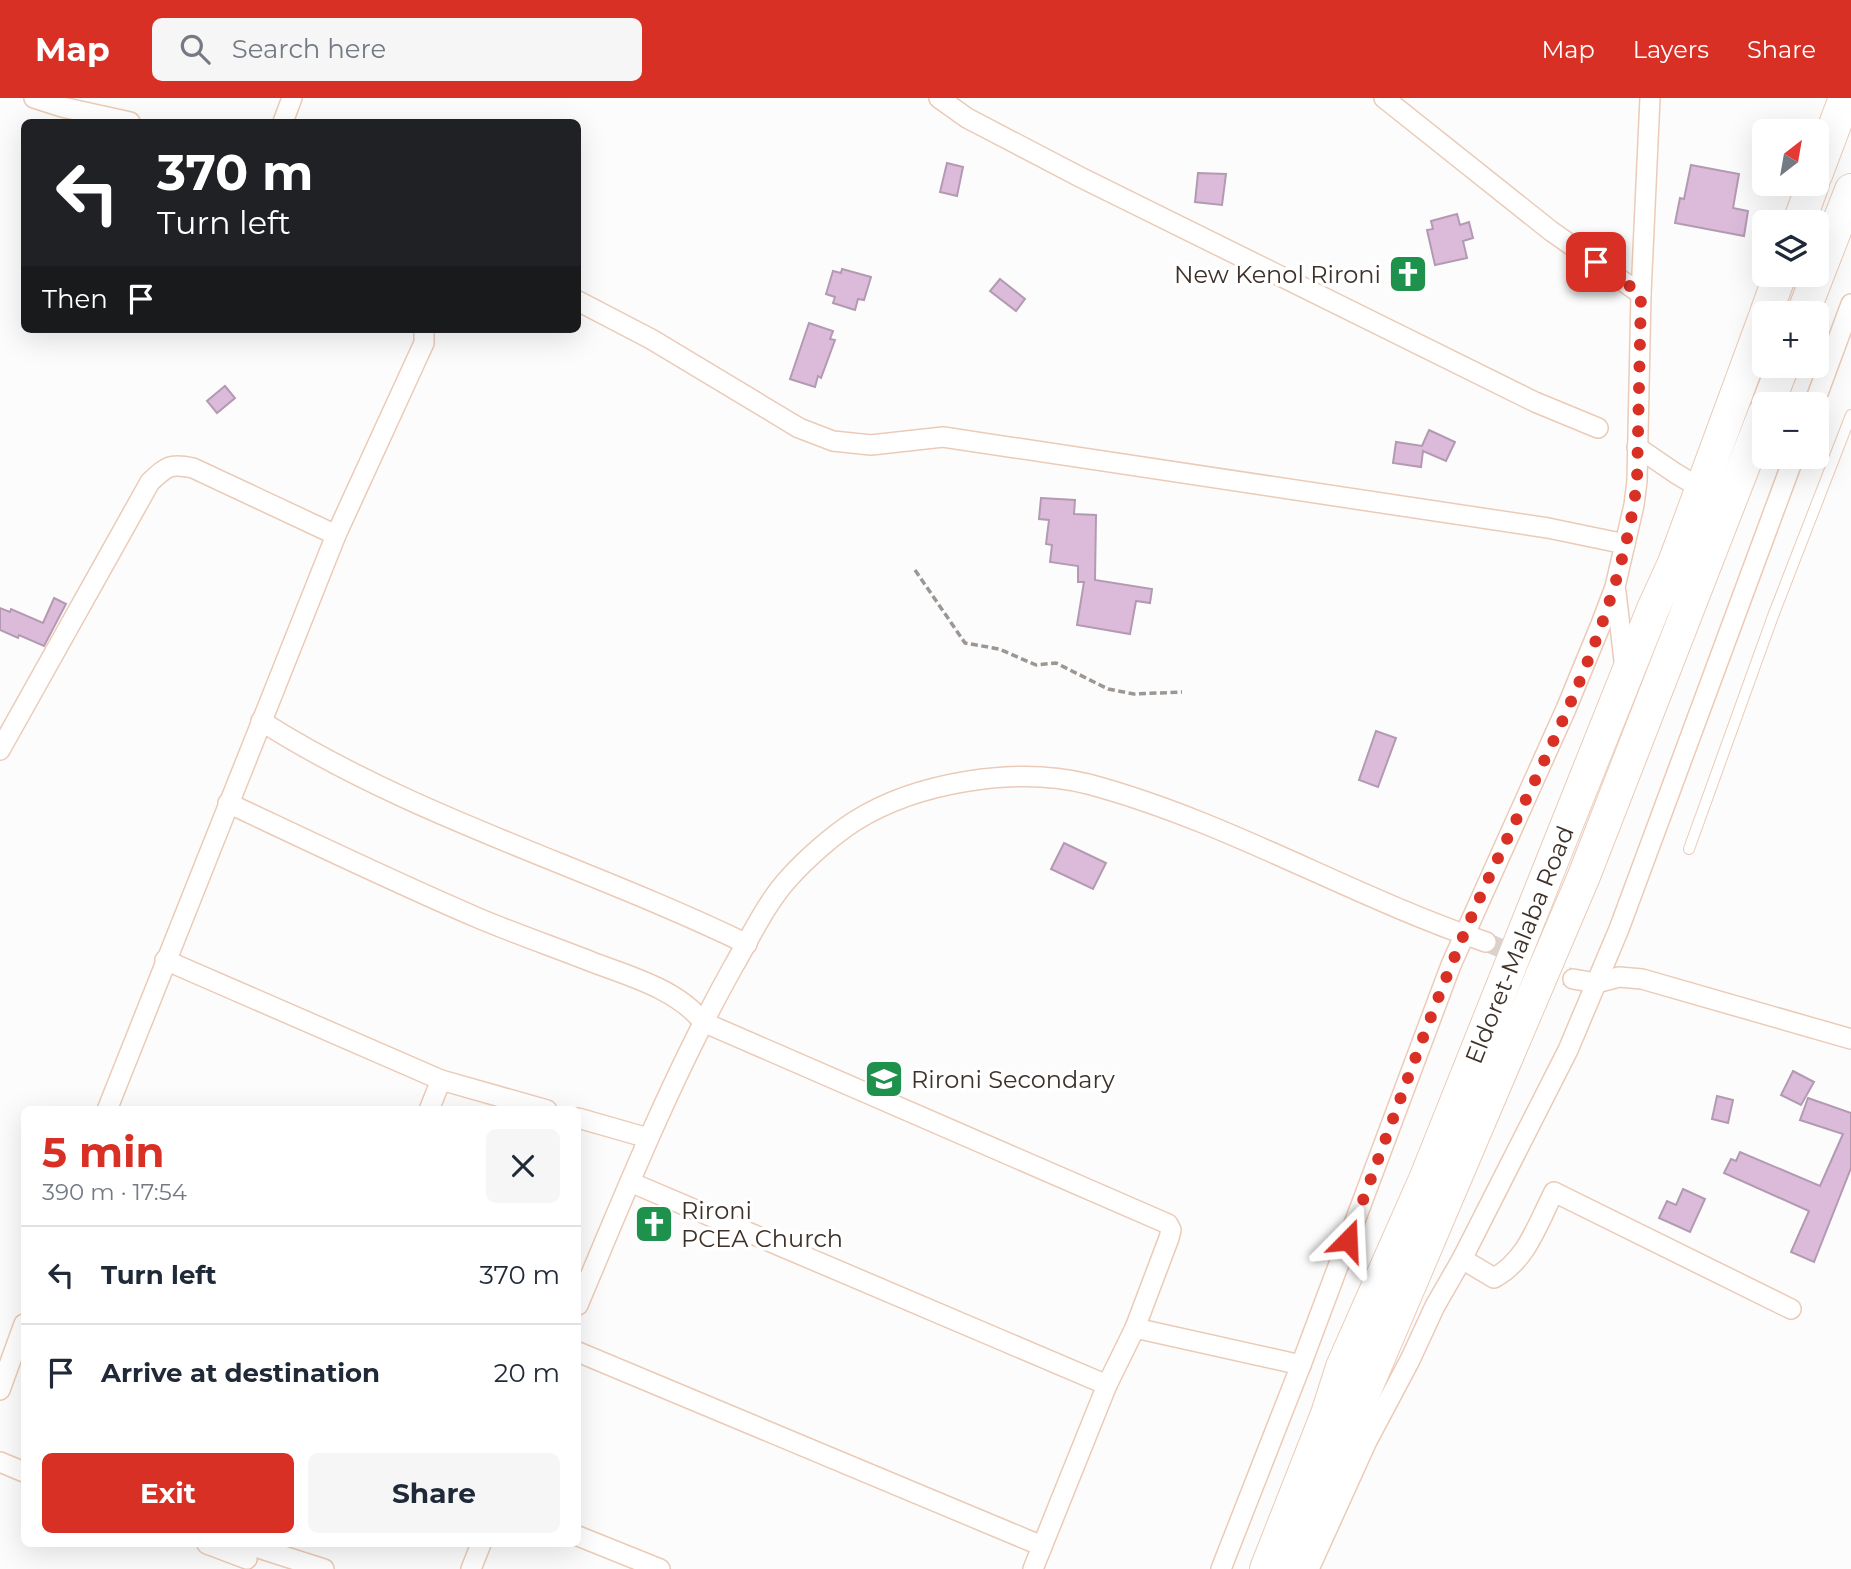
<!DOCTYPE html>
<html lang="en">
<head>
<meta charset="utf-8">
<style>
	body { margin:0; font-family:Montserrat,sans-serif; background:#f6f6f7; color:#1f2937; height:100vh; display:flex; flex-direction:column; font-size:26px; white-space:nowrap }
	* { box-sizing:border-box; margin:0 }
	p { font-size:23px; color:#747a83 }
	.icon { flex:none; width:38px; height:38px; fill:none; stroke:currentColor; stroke-width:2; stroke-linecap:round; stroke-linejoin:round }
	.map { position:relative; flex:1; overflow:hidden }
	.details { position:absolute; left:21px; top:1008px; width:560px; height:441px; display:flex; flex-direction:column; background:#fff; border-radius:10px; box-shadow:0 7px 28px #0002 }
	.details>* { flex:none }
	.banner { position:absolute; left:21px; top:21px; width:560px; height:214px; border-radius:10px; box-shadow:0 7px 28px #0002; background:#202124; color:#fff; overflow:hidden }
	.needle { width:46px; rotate:31deg }
	.controls { position:absolute; left:1752px; top:21px; display:grid; gap:14px }
	.controls a { display:grid; place-items:center; width:77px; height:77px; border-radius:10px; background:#fff; box-shadow:0 7px 28px #0002; font-size:35px }
	.pin { position:absolute; display:grid; place-items:center; width:60px; height:60px; color:#fff; margin:-30px; border-radius:14px; box-shadow:0 4px 10px #0006 }
	.me { position:absolute; width:77px; margin:-38px; rotate:21deg; stroke-linejoin:round; filter:drop-shadow(0 0 5px #0008) }
	.turn { display:flex; align-items:center; gap:24px; height:147px; padding:0 21px; font-size:32px }
	.turn .icon { width:91px; height:91px; stroke-width:2.5 }
	.turn b { display:block; font-size:49px; line-height:60px }
	.then { display:flex; align-items:center; height:66px; padding:0 21px; background:#0003; gap:14px; font-size:26px }
	.round { display:grid; place-items:center; flex:none; width:74px; height:74px; border-radius:10px; background:#f6f6f7 }
	.summary { display:flex; align-items:center; justify-content:space-between; height:119px; padding:0 21px }
	h1 { font-size:42px; font-weight:700; line-height:52px; color:#d93025 }
	.action { display:flex; gap:14px; margin-top:auto; padding:14px 21px }
	.action a { flex:1; height:80px; border-radius:10px; background:#d93025; color:#fff; font-size:28px; font-weight:700; line-height:80px; text-align:center }
	.action a+a { background:#f6f6f7; color:#1f2937 }
	ul { padding:0; list-style:none }
	li { display:flex; align-items:center; gap:21px; height:98px; padding:0 21px; border-top:2px solid #e0e1e3 }
	li div { flex:1 }
	li b { display:block; font-size:26px }
	li em { font-style:normal }
	header { display:flex; align-items:center; gap:42px; box-sizing:border-box; height:98px; padding:0 35px; background:#d93025; color:#fff }
	header strong { font-size:33px }
	nav { display:flex; gap:38px; margin-inline-start:auto; font-size:24px }
	.search { width:490px; height:63px; background:#f6f6f7; display:flex; align-items:center; gap:18px; box-sizing:border-box; padding:0 24px; border-radius:10px; color:#747a83; font-size:26px }
	.map>svg:first-child { display:block }
	.building { fill:#dcbbda; stroke:#b39ab2; stroke-width:2 }
	.lines { fill:none; stroke-linecap:round; stroke-linejoin:round }
	.minor-tunnel { stroke:#d6d3d2; stroke-width:19; stroke-dasharray:19 10; stroke-linecap:butt }
	.service-casing { stroke:#ebcbb7; stroke-width:12 }
	.minor-casing { stroke:#ebcbb7; stroke-width:22 }
	.trunk-casing { stroke:#ebcbb7; stroke-width:34 }
	.path { stroke:#9d9793; stroke-width:3.5; stroke-dasharray:7 3.5; stroke-linecap:butt }
	.service { stroke:#fff; stroke-width:10 }
	.minor { stroke:#fff; stroke-width:19 }
	.trunk { stroke:#fff; stroke-width:32 }
	.route { stroke:#d93025; stroke-width:12; stroke-dasharray:0 21.6 }
	.labels { text-anchor:middle; dominant-baseline:central; stroke-width:7; stroke-linejoin:round; paint-order:stroke }
	.poi-label { font-size:24px; fill:#3d3129; stroke:#fff; text-anchor:start }
	.street-label { font-size:24px; fill:#3d3129; stroke:#fff }
</style>
</head>
<body>
<header>
<strong>Map</strong>
<div class="search"><svg class="icon" aria-label="search" viewBox="0 0 24 24"><circle cx="10" cy="10" r="6"/><path d="M15 15l6 6"/></svg>Search here</div>
<nav><a>Map</a><a>Layers</a><a>Share</a></nav>
</header>
<div class="map">
<svg width="1851" height="1471" viewBox="0 0 1851 1471">
	<rect width="100%" height="100%" fill="#fcfcfc"/>
	<g class="building">
		<polygon points="947,65 963,69 957,98 940,94"/>
		<polygon points="1691,67 1739,76 1733,110 1748,113 1744,138 1675,125 1680,100 1684,101"/>
		<polygon points="1198,75 1226,76 1222,107 1195,104"/>
		<polygon points="1457,116 1460,127 1469,124 1473,140 1463,143 1467,160 1435,167 1427,132 1433,131 1431,123"/>
		<polygon points="842,171 871,179 864,202 858,201 855,212 833,205 835,199 826,196 833,173 841,175"/>
		<polygon points="1000,181 1025,201 1016,213 990,193"/>
		<polygon points="809,225 833,233 830,241 835,242 821,280 818,278 815,289 790,281"/>
		<polygon points="225,288 235,300 217,315 207,303"/>
		<polygon points="1429,332 1455,344 1446,363 1423,353 1421,369 1393,365 1396,344 1422,348"/>
		<polygon points="1041,400 1075,402 1074,416 1096,417 1095,482 1152,491 1150,505 1136,503 1130,536 1077,527 1084,484 1078,484 1078,468 1050,464 1052,447 1046,446 1049,422 1039,421"/>
		<polygon points="54,500 66,506 44,548 19,537 18,540 0,532 0,510 10,514 11,511 43,525"/>
		<polygon points="1376,633 1396,640 1378,689 1359,682"/>
		<polygon points="1064,745 1106,765 1093,791 1051,771"/>
		<polygon points="1793,973 1814,984 1801,1007 1781,997"/>
		<polygon points="1717,998 1733,1002 1728,1025 1712,1021"/>
		<polygon points="1808,1000 1851,1015 1851,1070 1814,1164 1791,1154 1809,1113 1724,1075 1731,1061 1736,1063 1740,1054 1820,1088 1843,1036 1800,1022"/>
		<polygon points="1683,1091 1705,1101 1690,1134 1659,1120 1667,1103 1676,1107"/>
	</g>
	<g class="lines">
		<polyline class="minor-tunnel" points="1486,844 1573,881"/>
		<g class="service-casing">
			<polyline id="service" points="1689,751 1773,518 1851,317"/>
		</g>
		<g class="minor-casing">
			<g id="minor">
				<polyline points="34,0 62,9 130,24"/>
				<polyline points="939,0 967,20 1080,79 1535,304 1598,330"/>
				<polyline points="1384,0 1551,133 1641,196"/>
				<polyline points="283,24 292,0"/>
				<polyline points="578,203 651,241 799,330 833,343 871,347 943,339 1548,430 1625,446"/>
				<polyline points="1814,306 1851,206"/>
				<polyline points="1637,349 1675,375 1702,391"/>
				<polyline points="1616,494 1625,571"/>
				<path d="M261,623c151,96 325,145 486,223"/>
				<path d="M0,652l150,-268c17,-16 20,-19 43,-14l143,67"/>
				<path d="M228,705c83,39 166,79 250,115 38,16 76,29 114,44 37,14 85,27 111,60l465,202 3,6 -2,8 -34,90 -28,57 -74,184"/>
				<polyline points="165,862 441,982"/>
				<polyline points="1573,881 1596,885 1619,879 1642,881 1851,941"/>
				<polyline points="107,1012 336,437 424,245 424,231"/>
				<polyline points="429,1012 441,982 547,1012"/>
				<polyline points="578,1020 648,1040"/>
				<polyline points="630,1084 1107,1287"/>
				<path d="M1462,1161l32,19c33,-18 43,-53 60,-86l237,117"/>
				<path d="M578,1207c48,-114 94,-229 155,-338 17,-29 33,-64 56,-89 17,-19 44,-43 66,-57 62,-39 162,-55 233,-37 139,37 262,112 398,158"/>
				<polyline points="1135,1230 1301,1267"/>
				<polyline points="578,1254 1042,1448"/>
				<polyline points="0,1292 24,1226"/>
				<polyline points="0,1364 24,1374"/>
				<polyline points="578,1438 660,1471"/>
				<polyline points="207,1446 247,1461"/>
				<polyline points="252,1448 324,1471"/>
				<polyline points="471,1471 481,1446"/>
				<polyline points="1221,1471 1301,1267 1451,867 1566,611 1601,526 1615,489 1634,407 1637,383 1641,196 1650,0"/>
				<polyline points="1309,1471 1367,1343 1410,1262 1435,1208 1462,1161 1568,952 1619,831 1794,359"/>
			</g>
		</g>
		<g class="trunk-casing">
			<g id="trunk">
				<polyline points="1816,77 1845,0"/>
				<polyline points="1799,124 1813,86"/>
				<polyline points="1766,215 1780,177"/>
				<polyline points="1803,215 1851,92"/>
				<polyline points="1768,306 1783,268"/>
				<path id="s1" d="M1266,1471l61,-155 15,-47 84,-190 227,-568 21,-46 90,-244"/>
				<polyline points="1289,1471 1584,778 1764,316"/>
			</g>
		</g>
		<polyline class="path" points="915,472 965,545 999,551 1036,567 1056,565 1108,591 1134,596 1182,594"/>
		<use href="#service" class="service"/>
		<use href="#minor" class="minor"/>
		<use href="#trunk" class="trunk"/>
	</g>
	<g class="lines">
		<path class="route" d="M1348,1142c44,-115 83,-233 133,-345 59,-131 139,-270 156,-414l4,-187 -45,-32"/>
	</g>
	<defs>
		<g id="church-square" transform="scale(2.0125)"><rect x="-9" y="-9" width="18" height="18" rx="4" fill="#1e924d" stroke="#fff"/><path d="M-1.2-6h2.4v3.5h3.3v2.4h-3.3V6h-2.4V-.1h-3.3v-2.4h3.3Z" fill="#fff"/></g>
		<g id="school-square" transform="scale(2.0125)"><rect x="-9" y="-9" width="18" height="18" rx="4" fill="#1e924d" stroke="#fff"/><path d="M0-5L7-2L0 1L-7-2ZM-4 1L0 2.5L4 1V4Q0 6-4 4Z" fill="#fff"/></g>
	</defs>
	<g fill-rule="evenodd">
		<use href="#church-square" x="1408" y="176"/>
		<use href="#school-square" x="884" y="981"/>
		<use href="#church-square" x="654" y="1126"/>
	</g>
	<g class="labels">
		<g class="poi-label">
			<text x="1381" y="176" text-anchor="end">New Kenol Rironi</text>
			<text x="911" y="981">Rironi Secondary</text>
			<text x="681" y="1112">Rironi<tspan x="681" dy="28">PCEA Church</tspan></text>
		</g>
		<g class="street-label">
			<text stroke="none"><textPath href="#s1" startOffset="674">Eldoret-Malaba Road</textPath></text>
		</g>
	</g>
</svg>
<div class="controls">
<a><svg class="needle" viewBox="-14 -14 28 28"><path d="M0-13l5 13h-10z" fill="#e53935"/><path d="M0 13l5-13h-10z" fill="#747a83"/></svg></a>
<a><svg class="icon" aria-label="layers" viewBox="0 0 24 24"><path d="M12 4l9 5-9 5-9-5zM3 14l9 5 9-5"/></svg></a>
<a>+</a>
<a>−</a>
</div>
<div class="pin" style="left:1596px;top:164px;background:#d93025"><svg class="icon" aria-label="arrive" viewBox="0 0 24 24"><path d="M6 21V4h12l-3 4 3 4H6"/></svg></div>
<svg class="me" style="left:1348px;top:1142px" viewBox="-20 -20 40 40"><path d="M0-17L14 15 0 8-14 15z" fill="#d93025" stroke="#fff" stroke-width="4"/></svg>
<div class="banner">
<div class="turn"><svg class="icon" aria-label="left" viewBox="0 0 24 24"><path d="M17 20v-9H6M10 6l-5 5 5 5"/></svg><div><b>370 m</b>Turn left</div></div>
<div class="then">Then<svg class="icon" aria-label="arrive" viewBox="0 0 24 24"><path d="M6 21V4h12l-3 4 3 4H6"/></svg></div>
</div>
<section class="details">
<div class="summary"><div><h1>5 min</h1><p>390 m · 17:54</p></div><a class="round"><svg class="icon" aria-label="close" viewBox="0 0 24 24"><path d="M6 6l12 12M18 6L6 18"/></svg></a></div>
<ul>
<li><svg class="icon" aria-label="left" viewBox="0 0 24 24"><path d="M17 20v-9H6M10 6l-5 5 5 5"/></svg><div><b>Turn left</b></div><em>370 m</em></li>
<li><svg class="icon" aria-label="arrive" viewBox="0 0 24 24"><path d="M6 21V4h12l-3 4 3 4H6"/></svg><div><b>Arrive at destination</b></div><em>20 m</em></li>
</ul>
<div class="action"><a>Exit</a><a>Share</a></div>
</section>
</div>
</body>
</html>
